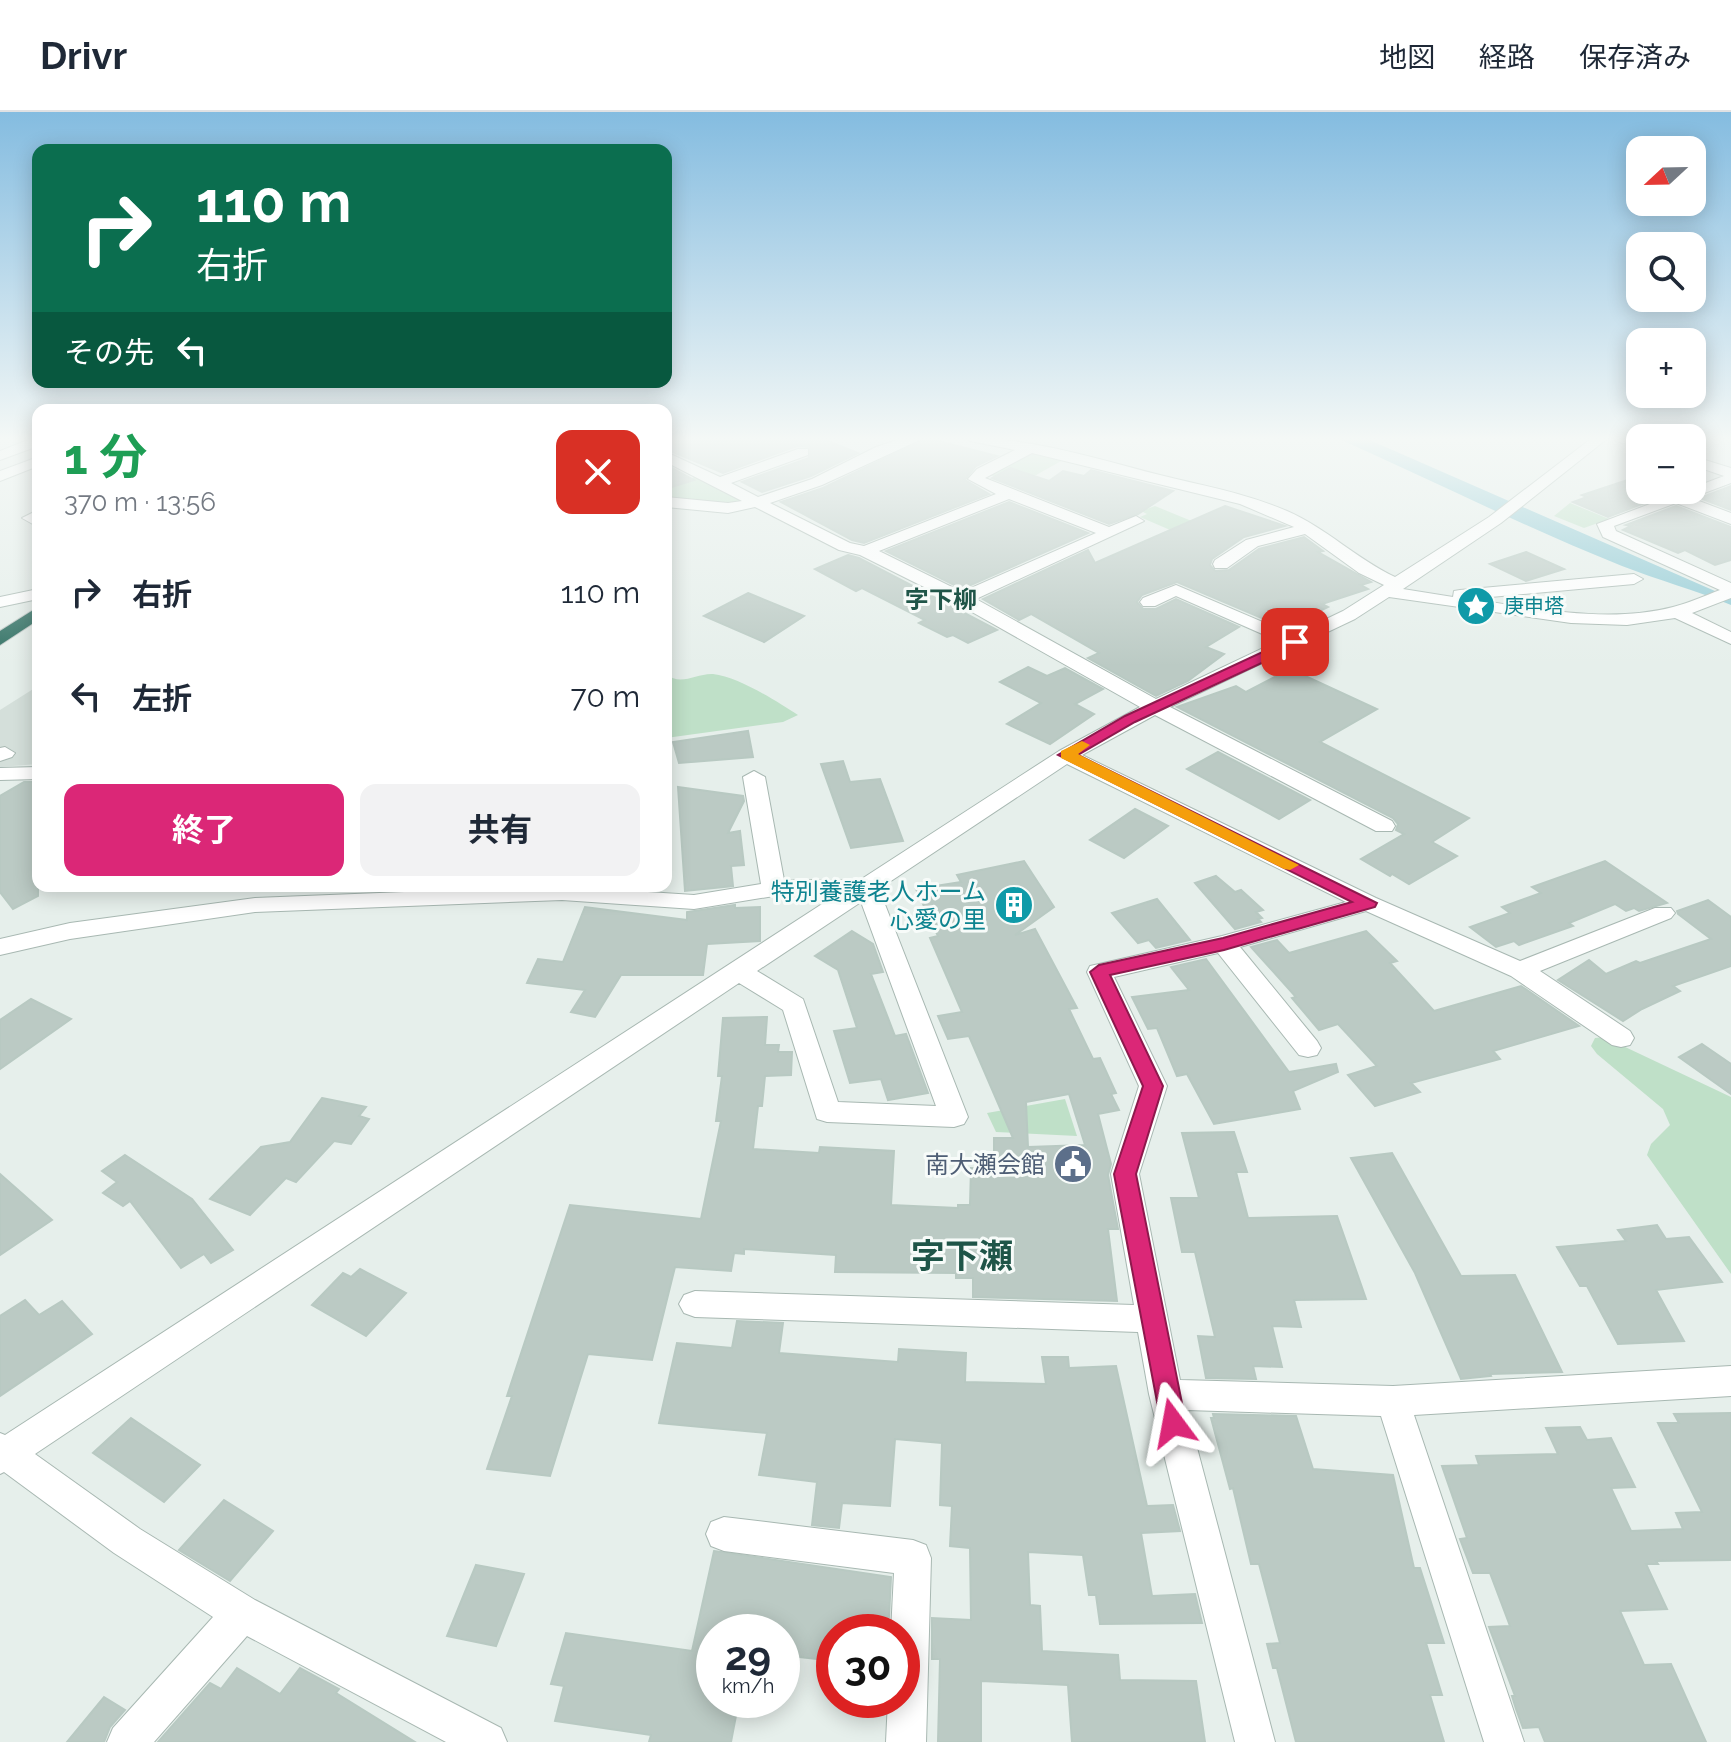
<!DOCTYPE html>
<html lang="ja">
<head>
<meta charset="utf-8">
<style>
	body { margin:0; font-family:Raleway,"Noto Sans JP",sans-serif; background:#f2f2f3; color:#1f2937; height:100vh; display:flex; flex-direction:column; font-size:30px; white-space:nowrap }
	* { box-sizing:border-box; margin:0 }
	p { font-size:26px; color:#747a83 }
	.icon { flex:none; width:44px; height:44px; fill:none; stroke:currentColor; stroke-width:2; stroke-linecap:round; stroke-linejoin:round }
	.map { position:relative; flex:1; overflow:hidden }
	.details { position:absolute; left:32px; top:292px; width:640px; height:488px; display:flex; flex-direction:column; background:#fff; border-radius:16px; box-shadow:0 4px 20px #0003 }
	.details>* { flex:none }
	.banner { position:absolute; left:32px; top:32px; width:640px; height:244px; border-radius:16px; box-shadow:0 4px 20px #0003; background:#0b6e4f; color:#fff; overflow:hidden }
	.needle { width:52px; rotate:248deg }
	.controls { position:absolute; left:1626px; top:24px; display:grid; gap:16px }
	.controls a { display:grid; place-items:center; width:80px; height:80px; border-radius:16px; background:#fff; box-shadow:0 4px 20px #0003; font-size:40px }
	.speed { position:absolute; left:696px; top:1502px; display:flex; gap:16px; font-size:40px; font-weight:700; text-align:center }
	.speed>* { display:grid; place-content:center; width:104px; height:104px; border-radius:50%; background:#fff; box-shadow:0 4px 20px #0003; line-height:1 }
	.speed small { font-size:20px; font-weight:400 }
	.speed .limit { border:12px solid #d22; background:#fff; color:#111 }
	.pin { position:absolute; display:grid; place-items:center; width:68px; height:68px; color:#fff; margin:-34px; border-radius:16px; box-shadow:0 4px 12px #0006 }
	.me { position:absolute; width:88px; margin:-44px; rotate:347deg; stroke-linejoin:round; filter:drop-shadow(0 0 6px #0008) }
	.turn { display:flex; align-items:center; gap:28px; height:168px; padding:0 32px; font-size:36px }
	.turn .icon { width:104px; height:104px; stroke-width:2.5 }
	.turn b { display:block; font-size:56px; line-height:68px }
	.then { display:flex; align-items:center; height:76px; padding:0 32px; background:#0003; gap:16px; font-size:30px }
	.round { display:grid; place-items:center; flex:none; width:84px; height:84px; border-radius:16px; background:#f2f2f3 }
	.summary { display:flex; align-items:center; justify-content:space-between; height:136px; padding:0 32px }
	h1 { font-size:48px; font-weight:700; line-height:60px; color:#1e9e55 }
	.button { display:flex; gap:16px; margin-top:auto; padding:16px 32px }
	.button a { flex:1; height:92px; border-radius:16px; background:#db2777; color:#fff; font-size:32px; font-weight:700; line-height:92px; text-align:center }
	.button a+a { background:#f2f2f3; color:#1f2937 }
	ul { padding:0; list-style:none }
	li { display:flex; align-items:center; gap:24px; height:104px; padding:0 32px }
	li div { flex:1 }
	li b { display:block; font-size:30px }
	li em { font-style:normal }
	header { display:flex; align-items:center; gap:48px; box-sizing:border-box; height:112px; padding:0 40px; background:#fff; border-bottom:2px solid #e0e1e3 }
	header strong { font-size:38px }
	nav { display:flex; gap:44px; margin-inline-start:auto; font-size:28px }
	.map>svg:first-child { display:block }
	.built { fill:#d4dfda }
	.green { fill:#bfe0c8 }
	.water { fill:#8ec9d4 }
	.building { fill:#bbcac4; stroke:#b8c9c2; stroke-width:2; fill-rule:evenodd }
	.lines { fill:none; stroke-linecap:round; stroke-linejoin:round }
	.minor-casing { stroke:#a8b8b2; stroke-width:2 }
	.highway-casing { stroke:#c2cac8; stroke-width:2 }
	.minor { fill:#fff; fill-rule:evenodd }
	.highway { fill:#2f6f62; fill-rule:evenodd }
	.route { fill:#db2777; stroke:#8e194d; stroke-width:2 }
	.slow { fill:#f59e0b }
	.labels { text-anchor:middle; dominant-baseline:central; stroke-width:6; stroke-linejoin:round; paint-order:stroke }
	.far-culture-label { font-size:20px; fill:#0d838f; stroke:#f7fbf9; text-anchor:start }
	.far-quarter-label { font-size:24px; font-weight:bold; fill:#1f5548; stroke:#f7fbf9 }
	.culture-label { font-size:24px; fill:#0d838f; stroke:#f7fbf9; text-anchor:end }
	.service-label { font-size:24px; fill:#4e5e75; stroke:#f7fbf9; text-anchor:end }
	.near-quarter-label { font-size:34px; font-weight:bold; fill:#1f5548; stroke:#f7fbf9 }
</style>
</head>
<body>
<header>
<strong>Drivr</strong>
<nav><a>地図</a><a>経路</a><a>保存済み</a></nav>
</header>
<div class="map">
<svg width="1731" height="1630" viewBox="0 0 1731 1630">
	<rect width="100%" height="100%" fill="#e6efeb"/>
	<polygon class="built" points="38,574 38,652 0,655 0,598"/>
	<g class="green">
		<polygon points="1031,341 1063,348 1020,372 990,363"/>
		<polygon points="694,365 700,365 742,385 739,391 734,392 666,388 666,378"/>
		<polygon points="1570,391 1609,407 1584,416 1554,404"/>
		<polygon points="1155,394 1216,419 1198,430 1140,405 1147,402 1141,399"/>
		<path d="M666,562c15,13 30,-1 47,0 26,3 63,27 85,41l-15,7 -117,16z"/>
		<polygon points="1604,925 1731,985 1731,1162 1647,1043 1651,1032 1670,1013 1663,997 1597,942 1591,934 1595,926"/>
		<polygon points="1065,987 1077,1024 996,1020 987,1001"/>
	</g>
	<path class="water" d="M1337,326h28l366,160v7c-36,-15 -73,-25 -109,-39 -98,-39 -190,-86 -285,-128z"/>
	<g class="building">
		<polygon points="666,326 821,326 858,341 811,364 762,380 742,370 809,346 810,335 797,334 723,361 666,337"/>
		<polygon points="927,326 997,344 976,354 965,368 989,382 864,431 852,428 781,390 823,376"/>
		<polygon points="666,353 694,368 666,377"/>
		<polygon points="1010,356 1049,369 1063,359 1084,364 1091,358 1173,379 1138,402 1109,412 992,366"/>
		<polygon points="1640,364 1640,378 1678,378 1608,405 1573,390 1587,385 1582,383"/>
		<polygon points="1731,374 1731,398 1700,386"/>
		<polygon points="1009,390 1088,421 962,477 886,439"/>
		<polygon points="1225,394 1285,414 1244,425 1212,447 1210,453 1215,459 1229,458 1259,437 1304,425 1323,439 1318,440 1371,470 1361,473 1368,477 1322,492 1328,495 1285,516 1177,470 1142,483 1137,490 1143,497 1156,497 1176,487 1239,515 1206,535 1224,542 1188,569 1156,584 1088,546 1099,541 1031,502 1019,508 983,487 1088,438 1095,451"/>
		<polygon points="1676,394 1731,415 1731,448 1715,453 1685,438 1678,441 1623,418 1631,414 1626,413"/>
		<polygon points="1526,440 1564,457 1526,469 1490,452"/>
		<polygon points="848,443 859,446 997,518 968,531 953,523 947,525 919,511 925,508 862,476 856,479 815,457"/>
		<polygon points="748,481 804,504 764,530 704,504"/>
		<polygon points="1028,555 1047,564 1065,556 1103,577 1075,592 1094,602 1050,632 1007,612 1041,591 1000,570"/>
		<polygon points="1290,557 1377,597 1320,630 1469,706 1432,730 1457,744 1409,772 1392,762 1390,764 1361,747 1404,722 1396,718 1398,712 1393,706 1177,595 1236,574 1246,580"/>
		<polygon points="748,619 753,645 679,651 673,630"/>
		<polygon points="1218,640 1310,688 1279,707 1187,657"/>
		<polygon points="843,649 850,670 880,667 903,729 851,736 821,652"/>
		<polygon points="24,670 38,670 38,784 13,797 0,780 0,684"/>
		<polygon points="678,675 743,684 744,689 728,721 740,719 744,753 731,754 733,774 685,779"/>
		<polygon points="1135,697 1168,714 1124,746 1090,728"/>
		<path d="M1024,749l30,46 -39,28 20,-6 42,79 -8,1 24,50 7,-1 16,35 -5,1 8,16 -21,4 13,50 -3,11 10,54h-10l9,72 -144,-4v-19h-17v-5l-121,-1 1,-17 -92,-6v5l-10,-1 -3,18 -56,-4 -23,93 -64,-6 -38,122 -63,-7 25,-73h-5l63,-191 131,14 20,-98h-5l6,-45h-4l5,-58 44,-1 -2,28h14l-1,7h14l-1,23 -26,1 -3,30h-4l-5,43 66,4 1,-6 74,4 -3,54 67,3v-3h12l1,-37 23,1v-31h19l-44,-102 -21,3 -10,-23 24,-4 -32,-74 8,-2 -22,-47 45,-7 -4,-7zM1069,982l16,51 -57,2 -2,-45z"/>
		<polygon points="1605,749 1667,791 1639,799 1634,796 1626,799 1615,792 1569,811 1573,814 1519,833 1514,829 1496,835 1470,815 1510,801 1502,795 1541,781 1532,775"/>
		<polygon points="1216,764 1235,780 1241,778 1263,798 1256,800 1262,806 1258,807 1261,810 1235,817 1195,771"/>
		<polygon points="1157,787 1190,828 1156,836 1149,828 1138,831 1112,801"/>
		<polygon points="1708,788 1731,805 1731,854 1673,874 1680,879 1642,897 1623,909 1558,868 1589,848 1606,862 1636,849 1640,851 1711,827 1678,802 1677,799"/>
		<polygon points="735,793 735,796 760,795 760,829 707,832 703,863 621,863 595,905 571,900 585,878 527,871 538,847 563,850 585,795 687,808 687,800"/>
		<polygon points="852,819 873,832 883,860 871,862 895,924 906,922 928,981 888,988 881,967 850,971 834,919 857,916 838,858 815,844"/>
		<polygon points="1366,819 1397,849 1390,851 1434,899 1521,874 1579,914 1493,939 1500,947 1411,971 1420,980 1375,994 1348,963 1377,954 1338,912 1319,918 1292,886 1296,885 1251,835 1277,828 1289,841"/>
		<polygon points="1206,847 1289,960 1336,952 1338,960 1293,979 1300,997 1214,1012 1187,962 1177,964 1157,916 1148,917 1132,885 1189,878 1171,855"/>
		<polygon points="31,887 71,907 0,957 0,908"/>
		<polygon points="1702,932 1731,952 1731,982 1679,945"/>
		<polygon points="322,986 366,995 359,1004 369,1007 351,1032 334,1029 296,1070 286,1066 250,1103 210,1087 261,1035 290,1030"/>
		<polygon points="1234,1020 1247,1060 1236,1060 1248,1106 1337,1104 1366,1187 1294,1188 1301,1215 1272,1214 1282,1255 1253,1254 1256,1267 1206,1266 1198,1224 1215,1225 1195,1140 1182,1140 1171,1086 1199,1086 1182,1021"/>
		<polygon points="1392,1041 1461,1164 1515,1163 1562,1260 1490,1262 1491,1264 1461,1267 1415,1161 1351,1046"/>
		<polygon points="125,1043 192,1087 233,1138 211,1151 204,1142 181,1156 130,1089 123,1094 103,1081 117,1070 102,1059"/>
		<polygon points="0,1062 52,1108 0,1143"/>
		<polygon points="1657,1113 1666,1127 1689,1125 1722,1170 1656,1178 1684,1229 1618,1232 1587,1174 1580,1174 1557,1135 1626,1129 1618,1118"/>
		<polygon points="360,1157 406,1181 366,1224 312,1193 343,1161 351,1165"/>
		<polygon points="25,1188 39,1203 62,1189 92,1222 0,1284 0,1204"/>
		<polygon points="737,1209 783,1211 779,1241 898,1250 899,1237 966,1241 965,1270 1046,1272 1042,1245 1068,1245 1069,1256 1116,1254 1147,1394 1173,1393 1180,1419 1141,1421 1152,1484 1195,1482 1202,1511 1100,1512 1096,1483 1089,1483 1083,1443 1028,1440 1030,1493 1040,1494 1042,1539 1118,1543 1120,1568 1196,1569 1205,1630 1072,1630 1068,1573 981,1569 981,1630 938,1630 940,1547 932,1547 932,1506 971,1508 970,1436 950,1434 952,1394 940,1393 942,1331 895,1327 890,1394 842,1391 839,1416 812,1413 817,1370 759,1363 767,1321 659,1311 677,1231 732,1236"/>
		<polygon points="1731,1301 1731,1448 1656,1449 1658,1452 1646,1452 1667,1497 1620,1499 1644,1553 1671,1552 1706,1630 1545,1630 1539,1615 1523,1616 1516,1597 1512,1584 1515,1584 1489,1515 1510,1514 1490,1461 1473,1461 1460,1427 1467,1426 1442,1354 1479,1353 1476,1344 1558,1342 1546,1316 1580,1315 1587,1328 1611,1326 1635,1375 1611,1376 1631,1419 1683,1417 1676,1401 1702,1400 1658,1311 1679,1311 1674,1302"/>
		<polygon points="1213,1302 1296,1304 1313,1357 1393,1363 1414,1456 1420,1456 1444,1531 1426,1531 1442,1583 1430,1583 1444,1630 1296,1630 1277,1556 1273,1556 1267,1532 1280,1531 1259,1452 1251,1452 1233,1376 1230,1377 1211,1306 1214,1306"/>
		<polygon points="131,1306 200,1353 164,1390 93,1341"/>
		<polygon points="224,1388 273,1419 230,1469 179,1438"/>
		<polygon points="714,1439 891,1465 889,1505 867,1503 866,1520 834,1520 834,1549 782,1543 782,1520 714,1520 714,1588 739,1588 731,1630 649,1630 651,1623 555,1609 564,1574 551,1572 566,1521 692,1539"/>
		<polygon points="476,1453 524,1462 496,1534 447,1524"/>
		<polygon points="237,1556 280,1582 300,1556 339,1577 336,1581 415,1630 158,1630 210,1571 221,1577"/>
		<polygon points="104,1585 125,1598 110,1615 104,1630 67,1630"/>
	</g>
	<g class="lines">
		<g class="minor-casing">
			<g id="minor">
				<polygon points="33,326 38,326 38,334 0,348 0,339"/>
				<path d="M903,326h21l-102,47 -52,18 80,40 14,3 132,-52 -28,-15 9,-10 38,-19 -45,-9 -2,-3c67,0 132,22 196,38 41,10 84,18 123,35 39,17 70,48 108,66l94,-60 103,-79h16l-107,85 -98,66 50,8 1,-6 6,-1 174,-16 9,5 -9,5 -165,15c67,9 138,25 204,8 16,-4 31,-11 47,-17l-117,-53 -6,-13 127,-48 -32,-11v-9l39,12v15l-40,15 40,15v11l-55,-21 -62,23 2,5 115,52v15l-39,15 39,19v12l-56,-26 -48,7 -56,-2 -182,-26 -34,22 -185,88 222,114 3,5 -3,5h-16l-221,-116 -73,40 294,143 144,63 135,-53h16l4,5 -4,5 -131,53 90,60 4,7 -4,7 -9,2 -9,-2 -101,-69 -145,-65 -126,36 77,94 4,7 -4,7 -9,2 -9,-2 -81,-102 -104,24 53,109 -28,88 41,206 213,6 338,-20v30l-317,19 110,327h-40l-103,-326 -194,-6 88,332h-40l-86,-348 -11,-62 -443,-15 -11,-4 -5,-9 5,-9 11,-4 439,14 -23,-131 28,-88 -52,-114 3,-6 9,-2 123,-28 124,-34 -279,-138 -188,125 89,228 -4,7 -10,3 -127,-5 -10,-3 -34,-109 -44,-27 -704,471 105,75 115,71 246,128 6,14h-61l-199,-106 -93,106h-47l6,-14 100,-111 -99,-64 -110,-81 -4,2v-41l5,2 834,-542 -41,-1 -104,17 -132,-9 -307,12 -185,27 -70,16v-16l70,-16 185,-25 300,-12 139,9 67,-11 -18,-107 11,-6 11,6 19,103h76l199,-129 81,-44 -184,-104 -96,-48 -21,-5 -84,-43 -27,6 -62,-6v-10l62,6 14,-2 -76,-39v-10l54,25 78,-28h10v6l-77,28 27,14 54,-18 64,-32zM1032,341l208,51 54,23 -48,13 -31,20 -2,4 2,4h12l31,-22 47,-12 54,39 25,12 -41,26 -50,24 -117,-50 -33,13 -3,4 3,4h12l21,-10 102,45 -122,58 -180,-100 168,-78 -8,-5 -27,11 -124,-49zM1009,387l87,34 -134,59 -83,-41zM861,790l75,204 -98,-4 -35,-103 -46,-28z"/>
				<polygon points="1614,326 1640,327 1640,336 1616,329"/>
				<polygon points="38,345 38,354 0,369 0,359"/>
				<polygon points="38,398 38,415 22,406"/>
				<polygon points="38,477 38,487 0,495 0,485"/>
				<polygon points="5,635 15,641 12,645 0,649 0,636"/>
				<polygon points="38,655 38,667 0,668 0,656"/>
				<polygon points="724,1405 913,1428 926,1433 931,1446 926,1630 886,1630 888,1588 902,1588 902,1520 891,1520 894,1461 724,1439 711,1434 706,1422 711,1410"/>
			</g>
		</g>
		<g class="highway-casing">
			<polygon id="highway" points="38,495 38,508 0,533 0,519"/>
		</g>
		<use href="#minor" class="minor"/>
		<use href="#highway" class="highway"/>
	</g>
	<linearGradient id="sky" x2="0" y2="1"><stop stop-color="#84bce0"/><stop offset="0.59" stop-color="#f4f8f6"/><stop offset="1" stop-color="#f4f8f6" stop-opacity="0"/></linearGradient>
	<rect width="1731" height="554" fill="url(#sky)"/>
	<polygon class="route" points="1295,525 1300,527 1300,533 1135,610 1078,643 1377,791 1375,795 1224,838 1110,863 1163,974 1136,1062 1186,1311 1182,1319 1173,1323 1164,1319 1161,1311 1114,1062 1143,974 1090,860 1099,853 1223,826 1352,790 1058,643 1125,604"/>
	<polygon class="slow" points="1082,629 1090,633 1078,642 1299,753 1290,758 1284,757 1061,646 1061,639"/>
	<defs>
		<g id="sight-disc" transform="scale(2)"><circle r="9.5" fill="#0f9aa8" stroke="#f7fbf9"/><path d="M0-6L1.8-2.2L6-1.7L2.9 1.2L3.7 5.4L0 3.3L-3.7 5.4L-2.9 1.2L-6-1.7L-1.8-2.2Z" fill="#fff"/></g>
		<g id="building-disc" transform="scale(2)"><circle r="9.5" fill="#0f9aa8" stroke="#f7fbf9"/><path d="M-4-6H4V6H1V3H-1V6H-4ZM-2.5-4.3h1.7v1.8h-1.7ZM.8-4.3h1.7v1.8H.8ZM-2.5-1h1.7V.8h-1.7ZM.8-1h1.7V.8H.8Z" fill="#fff"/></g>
		<g id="civic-disc" transform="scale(2)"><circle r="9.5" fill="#5c6f8a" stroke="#f7fbf9"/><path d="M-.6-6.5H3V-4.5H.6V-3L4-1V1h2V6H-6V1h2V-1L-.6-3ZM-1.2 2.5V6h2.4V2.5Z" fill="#fff"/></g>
	</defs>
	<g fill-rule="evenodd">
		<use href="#sight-disc" x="1476" y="494"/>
		<use href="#building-disc" x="1014" y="793"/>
		<use href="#civic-disc" x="1073" y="1052"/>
	</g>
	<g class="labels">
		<g class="far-culture-label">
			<text x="1504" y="494">庚申塔</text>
		</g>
		<g class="far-quarter-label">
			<text x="941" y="487">字下柳</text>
		</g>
		<g class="culture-label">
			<text x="986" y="779">特別養護老人ホーム<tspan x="986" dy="28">心愛の里</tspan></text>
		</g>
		<g class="service-label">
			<text x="1045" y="1052">南大瀬会館</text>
		</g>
		<g class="near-quarter-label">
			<text x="962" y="1144">字下瀬</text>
		</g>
	</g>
</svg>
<div class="controls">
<a><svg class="needle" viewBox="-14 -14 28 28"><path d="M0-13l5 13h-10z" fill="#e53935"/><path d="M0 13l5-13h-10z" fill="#747a83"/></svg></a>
<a><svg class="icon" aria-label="search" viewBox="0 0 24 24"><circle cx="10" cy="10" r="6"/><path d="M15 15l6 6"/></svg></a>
<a>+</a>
<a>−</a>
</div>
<div class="speed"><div>29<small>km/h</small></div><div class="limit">30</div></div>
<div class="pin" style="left:1295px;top:530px;background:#d93025"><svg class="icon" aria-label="arrive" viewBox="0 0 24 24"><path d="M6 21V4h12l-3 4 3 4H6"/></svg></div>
<svg class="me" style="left:1173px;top:1311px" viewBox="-20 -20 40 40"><path d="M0-17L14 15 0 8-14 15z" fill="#db2777" stroke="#fff" stroke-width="4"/></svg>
<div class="banner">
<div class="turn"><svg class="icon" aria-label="right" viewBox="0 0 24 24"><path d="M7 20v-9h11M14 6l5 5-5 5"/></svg><div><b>110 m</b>右折</div></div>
<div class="then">その先<svg class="icon" aria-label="left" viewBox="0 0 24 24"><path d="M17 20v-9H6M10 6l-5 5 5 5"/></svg></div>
</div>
<section class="details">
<div class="summary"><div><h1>1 分</h1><p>370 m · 13:56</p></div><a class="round" style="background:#d93025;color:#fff"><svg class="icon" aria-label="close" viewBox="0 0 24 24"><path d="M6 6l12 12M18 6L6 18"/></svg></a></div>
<ul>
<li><svg class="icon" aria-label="right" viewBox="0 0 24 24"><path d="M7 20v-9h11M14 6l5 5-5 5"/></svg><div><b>右折</b></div><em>110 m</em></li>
<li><svg class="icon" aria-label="left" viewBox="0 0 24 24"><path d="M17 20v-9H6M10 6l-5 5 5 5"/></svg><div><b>左折</b></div><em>70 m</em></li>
</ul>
<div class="button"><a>終了</a><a>共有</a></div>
</section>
</div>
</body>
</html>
